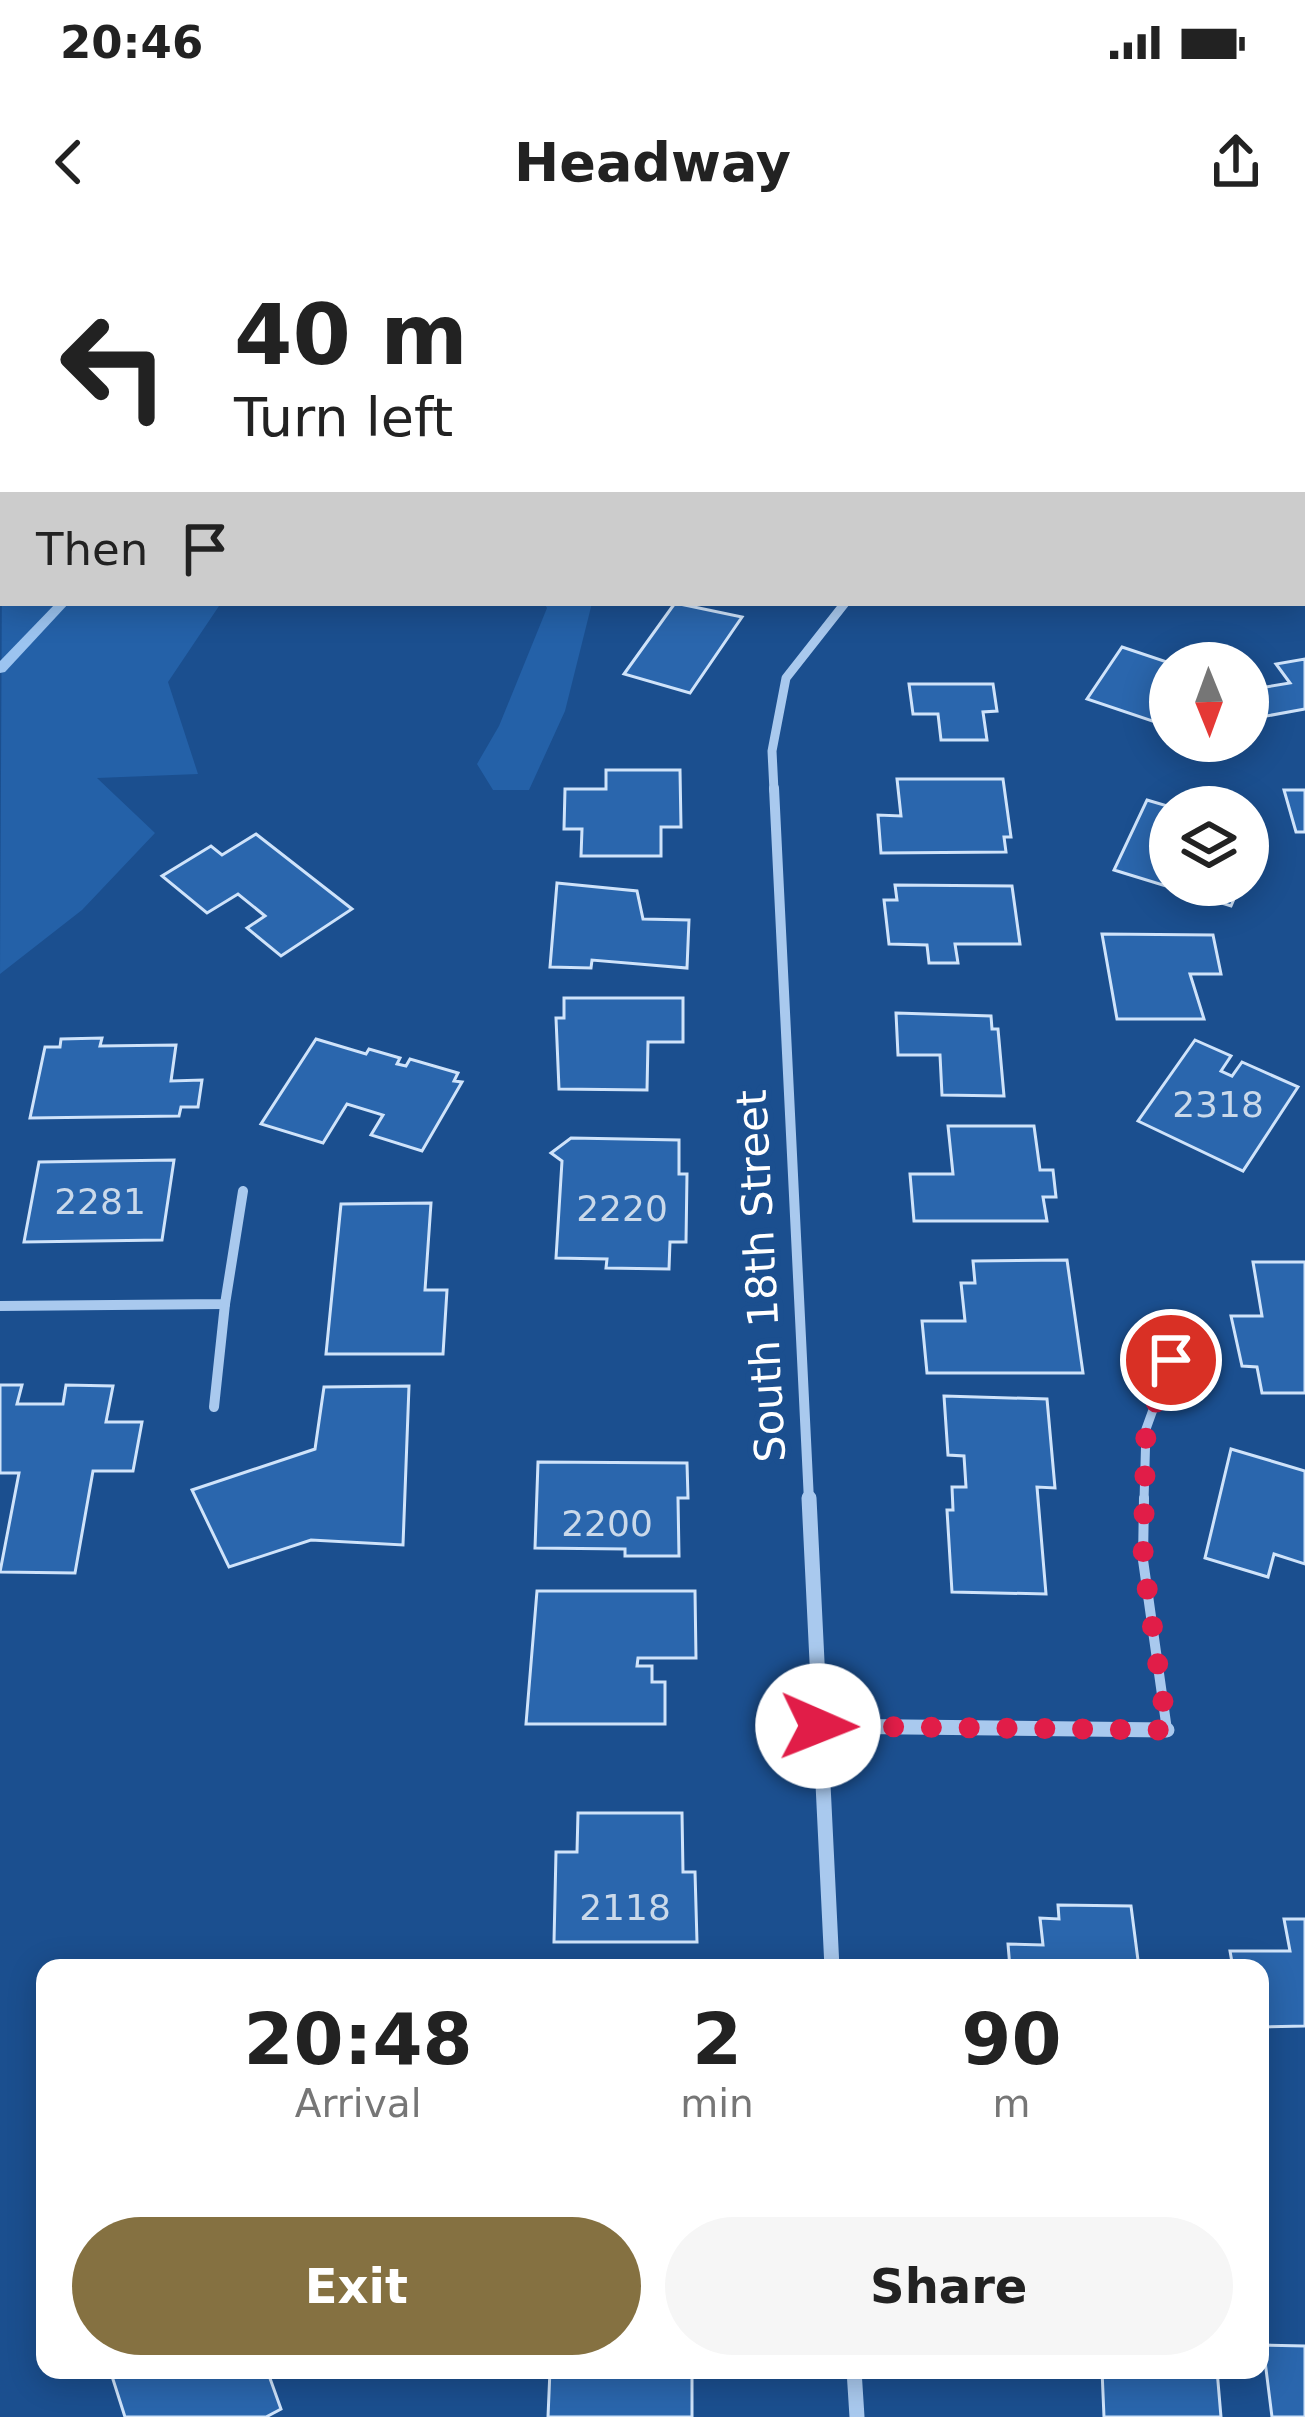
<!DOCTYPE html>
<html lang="en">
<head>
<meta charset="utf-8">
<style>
	body { margin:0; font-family:"DejaVu Sans",sans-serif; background:#f6f6f6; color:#222; height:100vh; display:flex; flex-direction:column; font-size:45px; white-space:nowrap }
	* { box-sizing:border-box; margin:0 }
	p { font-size:39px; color:#767676 }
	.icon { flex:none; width:66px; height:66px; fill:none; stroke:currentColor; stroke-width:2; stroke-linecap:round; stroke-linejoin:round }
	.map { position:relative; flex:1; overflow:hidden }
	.panel { position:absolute; left:36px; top:1719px; width:1233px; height:420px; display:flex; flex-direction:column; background:#fff; border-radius:24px; box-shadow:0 6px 30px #0003 }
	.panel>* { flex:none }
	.hud { position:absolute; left:0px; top:0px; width:1305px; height:366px; box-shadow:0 6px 30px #0003; background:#fff; color:#222; overflow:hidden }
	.needle { width:78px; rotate:179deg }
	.buttons { position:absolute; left:1149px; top:402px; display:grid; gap:24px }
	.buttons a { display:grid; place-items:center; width:120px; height:120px; border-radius:50%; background:#fff; box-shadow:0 6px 30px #0003; font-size:60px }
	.pin { position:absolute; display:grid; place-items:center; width:102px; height:102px; color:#fff; margin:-51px; border:6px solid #fff; border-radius:50%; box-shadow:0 3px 12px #0007 }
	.me { position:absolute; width:132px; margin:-66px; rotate:91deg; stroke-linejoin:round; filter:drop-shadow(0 0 9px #0008) }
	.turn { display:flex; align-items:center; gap:42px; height:252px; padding:0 36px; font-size:54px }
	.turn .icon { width:156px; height:156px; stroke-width:2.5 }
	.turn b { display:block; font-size:84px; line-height:102px }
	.then { display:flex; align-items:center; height:114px; padding:0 36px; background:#0003; gap:24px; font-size:45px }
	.eta { display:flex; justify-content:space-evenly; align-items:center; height:204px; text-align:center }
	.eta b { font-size:72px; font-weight:800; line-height:84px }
	.action { display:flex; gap:24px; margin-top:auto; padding:24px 36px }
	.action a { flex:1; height:138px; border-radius:72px; background:#857141; color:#fff; font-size:48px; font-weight:800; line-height:138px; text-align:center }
	.action a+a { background:#f6f6f6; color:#222 }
	.status { display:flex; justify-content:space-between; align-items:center; height:84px; padding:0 60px; background:#fff; direction:ltr }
	.status svg { height:33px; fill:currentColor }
	header { display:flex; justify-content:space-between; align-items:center; height:156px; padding:0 36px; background:#fff; font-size:54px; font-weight:800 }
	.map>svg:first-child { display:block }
	.green { fill:#2461a8 }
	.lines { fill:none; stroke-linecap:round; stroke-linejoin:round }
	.stream { fill:#9cc4f0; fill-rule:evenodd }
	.building { fill:#2a66ad; stroke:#cfe3fa; stroke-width:3 }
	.service-far1 { stroke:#a9c9ee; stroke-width:9 }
	.service { stroke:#a9c9ee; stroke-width:10 }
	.minor-far2 { stroke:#a9c9ee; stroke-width:9 }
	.minor-far1 { stroke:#a9c9ee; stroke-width:10 }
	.minor { stroke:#a9c9ee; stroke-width:15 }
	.route { stroke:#e11d48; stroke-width:21; stroke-dasharray:0 37.8 }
	.labels { text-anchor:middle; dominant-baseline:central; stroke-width:12; stroke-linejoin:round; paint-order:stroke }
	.number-label { font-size:36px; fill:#cad9ea }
	.street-label { font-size:42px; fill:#fff; stroke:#1b4f8f }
</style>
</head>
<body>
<div class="status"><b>20:46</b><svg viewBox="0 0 49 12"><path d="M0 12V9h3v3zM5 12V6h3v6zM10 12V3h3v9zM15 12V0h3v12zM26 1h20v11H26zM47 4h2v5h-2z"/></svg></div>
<header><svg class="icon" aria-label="back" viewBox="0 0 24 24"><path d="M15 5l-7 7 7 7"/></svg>Headway<svg class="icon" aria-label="share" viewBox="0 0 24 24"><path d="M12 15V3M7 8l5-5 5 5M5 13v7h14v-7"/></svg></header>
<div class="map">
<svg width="1305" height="2177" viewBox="0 0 1305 2177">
	<rect width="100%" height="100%" fill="#1b4f8f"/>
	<g class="green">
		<polygon points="72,0 635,0 72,3"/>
		<polygon points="3,124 3,363 221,363 168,442 198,534 97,538 155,593 82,670 0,734"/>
		<polygon points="544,363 592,363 565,471 529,550 493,550 477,524 499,486 547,368"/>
	</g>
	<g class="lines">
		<g class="stream">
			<polygon points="345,0 343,3 331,3 333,0"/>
			<polygon points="56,363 69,363 5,432 0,433 0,421"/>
		</g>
	</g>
	<g class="building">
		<polygon points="675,363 742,377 690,453 624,434"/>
		<polygon points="1122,407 1167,422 1160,433 1170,436 1170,487 1087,459"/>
		<polygon points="1305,419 1305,469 1261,477 1248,450 1290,443 1276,424"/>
		<polygon points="909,444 993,444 997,471 983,472 987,500 941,500 938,474 913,474"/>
		<polygon points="606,530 680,530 681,587 661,587 661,616 581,616 582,589 564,589 565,549 606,549"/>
		<polygon points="897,539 1003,539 1011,597 1004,597 1006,612 881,613 878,575 901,576"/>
		<polygon points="1284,550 1305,550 1305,592 1296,592"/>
		<polygon points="1147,560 1171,567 1170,645 1240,645 1231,666 1114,630"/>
		<polygon points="256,594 352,669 281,716 247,688 265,676 238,654 207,673 162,636 211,606 222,615"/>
		<polygon points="557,643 637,651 643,679 689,680 687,728 592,720 591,728 550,727"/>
		<polygon points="895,645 1012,646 1020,704 955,704 958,723 929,723 927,705 889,704 884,660 897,660"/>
		<polygon points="1102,694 1213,695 1221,734 1190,734 1204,779 1117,779"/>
		<polygon points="564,758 683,758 683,802 648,802 647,850 559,849 556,778 564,778"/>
		<polygon points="896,773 991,776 992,789 998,789 1004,856 942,855 940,815 898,815"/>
		<polygon points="102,798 100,806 176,805 171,841 202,840 198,867 181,867 179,876 30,878 45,807 60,807 61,799"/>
		<polygon points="316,799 366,814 369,809 400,818 397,824 406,826 410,819 458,833 454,841 462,842 422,911 371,895 383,875 347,864 323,903 261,884"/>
		<polygon points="1195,800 1231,816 1221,831 1232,836 1242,822 1298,847 1243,931 1138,881"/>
		<polygon points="948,886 1034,886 1040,930 1053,930 1056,957 1043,957 1047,981 914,981 910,934 953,934"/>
		<polygon points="571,898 679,900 679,934 687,934 686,1002 670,1002 669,1029 606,1028 607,1019 556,1018 562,921 551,913"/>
		<polygon points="174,920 162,1000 24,1002 39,922"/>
		<polygon points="431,963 425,1050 447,1050 443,1114 326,1114 341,964"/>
		<polygon points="1067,1020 1083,1133 927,1133 922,1081 965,1081 961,1043 975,1043 973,1021"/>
		<polygon points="1253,1022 1305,1022 1305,1153 1262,1153 1257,1127 1242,1126 1231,1076 1262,1076"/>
		<polygon points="0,1145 22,1145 17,1164 63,1164 66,1145 113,1146 106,1182 142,1182 133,1231 93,1231 75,1333 0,1332 19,1233 0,1233"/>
		<polygon points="409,1146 403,1305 311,1300 229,1327 192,1250 315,1209 324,1147"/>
		<polygon points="944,1156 1047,1159 1055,1248 1037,1247 1046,1354 952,1352 947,1270 953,1270 952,1247 966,1247 964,1216 948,1215"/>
		<polygon points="1231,1209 1305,1231 1305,1324 1274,1314 1268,1337 1205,1318"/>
		<polygon points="538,1222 687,1223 688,1258 678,1258 679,1316 625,1316 625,1309 535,1308"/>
		<polygon points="537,1351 695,1351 696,1418 638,1418 637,1426 652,1426 652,1442 665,1442 665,1484 526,1484"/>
		<polygon points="578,1573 682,1573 683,1632 695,1632 697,1702 554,1702 556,1612 577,1612"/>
		<polygon points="1058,1665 1131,1666 1139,1728 1010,1728 1008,1704 1043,1705 1040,1678 1059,1679"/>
		<polygon points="1284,1679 1305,1679 1305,1786 1260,1787 1260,1728 1233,1728 1230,1711 1290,1711"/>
		<polygon points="1263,2105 1305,2106 1305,2177 1272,2177"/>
		<polygon points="110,2130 267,2130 281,2169 266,2177 125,2177"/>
		<polygon points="550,2130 692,2130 692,2177 548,2177"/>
		<polygon points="1102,2130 1217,2130 1221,2177 1104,2177"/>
	</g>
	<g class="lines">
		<polyline class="service-far1" points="1144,1261 1146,1189 1171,1120"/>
		<polyline class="service" points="1144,1258 1143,1320 1167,1490"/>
		<polyline class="minor-far2" points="774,551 772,511 786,438 845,363"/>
		<g class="minor-far1">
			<polyline points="774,548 809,1261"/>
			<polyline points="0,1066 225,1064 243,951"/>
			<polyline points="214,1167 225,1064"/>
		</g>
		<g class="minor">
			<polyline points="809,1258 832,1728"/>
			<polyline points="818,1486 1167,1490"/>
			<polyline points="854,2130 857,2177"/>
		</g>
	</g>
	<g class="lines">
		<polyline class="route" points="818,1486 1167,1490 1143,1319 1146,1190 1171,1120"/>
	</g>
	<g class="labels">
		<g class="number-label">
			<text x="1218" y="864">2318</text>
			<text x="100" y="961">2281</text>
			<text x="622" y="968">2220</text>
			<text x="607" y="1283">2200</text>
			<text x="625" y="1667">2118</text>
		</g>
		<g class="street-label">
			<text transform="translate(761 1036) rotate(-93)">South 18th Street</text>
		</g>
	</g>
</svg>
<div class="buttons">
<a><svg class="needle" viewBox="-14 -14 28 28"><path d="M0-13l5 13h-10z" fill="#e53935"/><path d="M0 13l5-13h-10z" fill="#767676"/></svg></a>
<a><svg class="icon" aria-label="layers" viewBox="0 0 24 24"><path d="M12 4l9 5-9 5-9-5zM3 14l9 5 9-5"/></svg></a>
</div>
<div class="pin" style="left:1171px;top:1120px;background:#d93025"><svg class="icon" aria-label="arrive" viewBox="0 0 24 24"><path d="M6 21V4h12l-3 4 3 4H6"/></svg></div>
<svg class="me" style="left:818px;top:1486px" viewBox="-20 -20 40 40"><circle r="19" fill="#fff"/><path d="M0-13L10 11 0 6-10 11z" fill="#e11d48"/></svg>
<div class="hud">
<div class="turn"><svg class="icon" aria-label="left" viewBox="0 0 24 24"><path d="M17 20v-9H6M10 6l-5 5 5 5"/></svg><div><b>40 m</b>Turn left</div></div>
<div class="then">Then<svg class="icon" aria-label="arrive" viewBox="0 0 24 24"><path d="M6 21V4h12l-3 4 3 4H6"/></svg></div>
</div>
<section class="panel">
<div class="eta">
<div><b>20:48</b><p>Arrival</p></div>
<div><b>2</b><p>min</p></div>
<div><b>90</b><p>m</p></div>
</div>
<div class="action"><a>Exit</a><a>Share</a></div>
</section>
</div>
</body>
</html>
